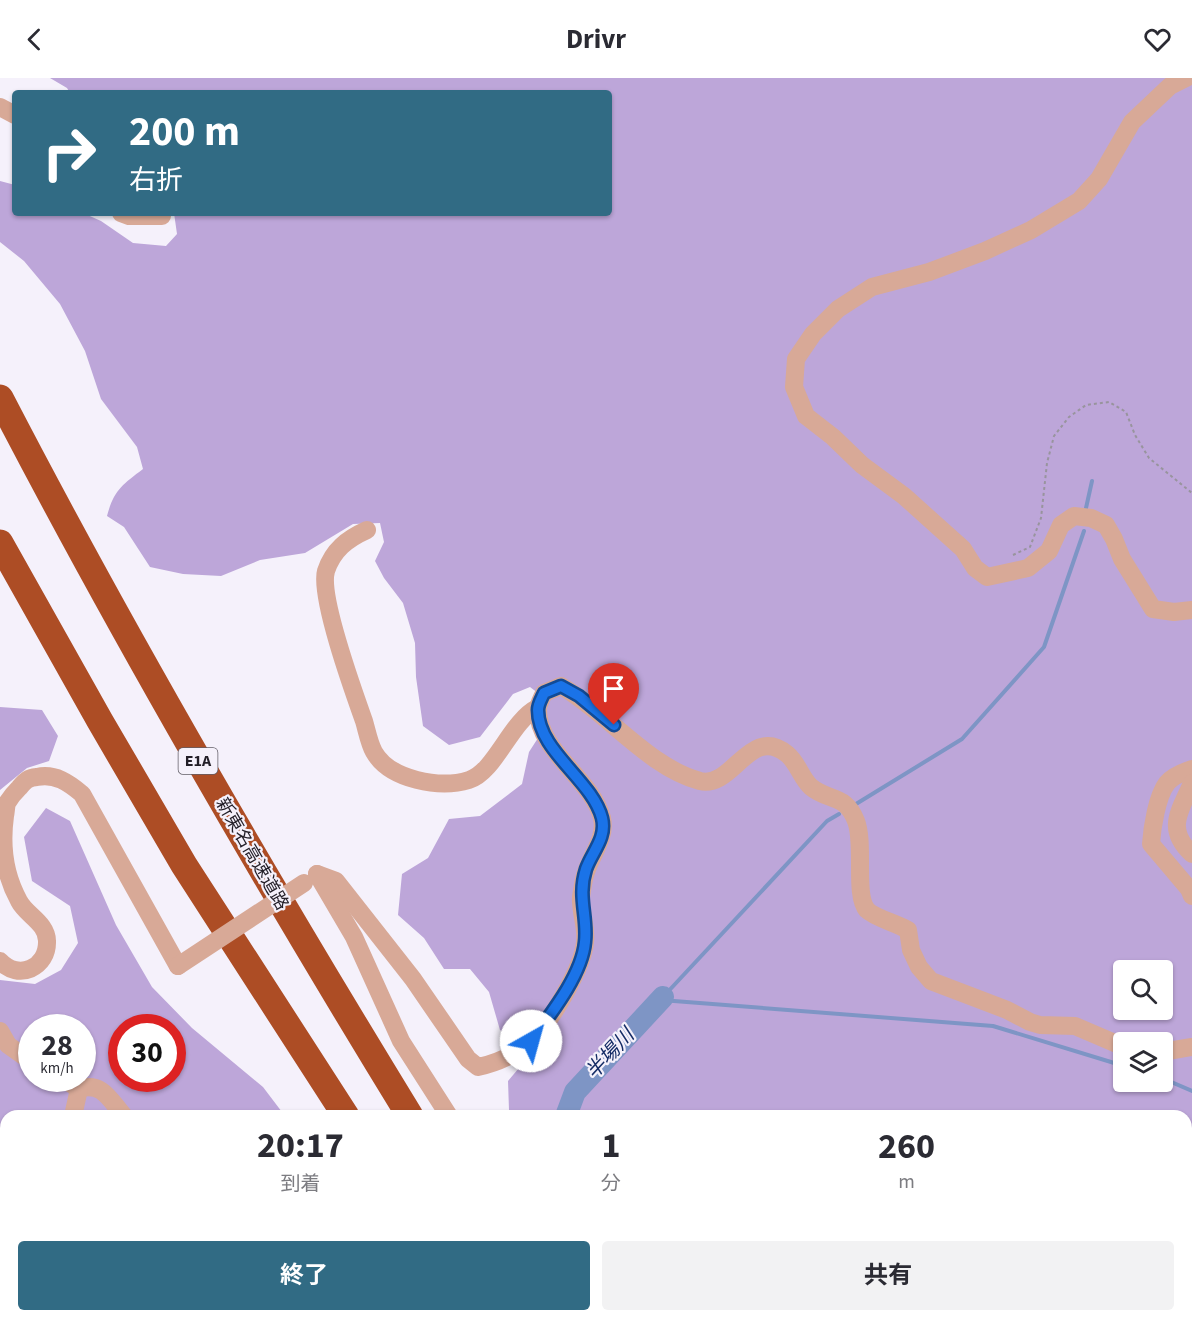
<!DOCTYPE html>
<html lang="ja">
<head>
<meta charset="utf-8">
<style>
	body { margin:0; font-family:"Source Sans 3","Noto Sans JP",sans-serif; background:#f2f2f3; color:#2b2b33; height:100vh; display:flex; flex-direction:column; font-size:22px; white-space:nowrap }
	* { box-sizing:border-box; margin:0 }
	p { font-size:20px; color:#7c7c81 }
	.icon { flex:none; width:33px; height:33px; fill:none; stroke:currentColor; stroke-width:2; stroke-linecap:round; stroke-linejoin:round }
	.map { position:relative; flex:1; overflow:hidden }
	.details { position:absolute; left:0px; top:1032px; width:1192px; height:212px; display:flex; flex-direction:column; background:#fff; border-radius:18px 18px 0 0; box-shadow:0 2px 4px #0004 }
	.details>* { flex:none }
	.hud { position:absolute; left:12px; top:12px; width:600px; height:126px; border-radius:6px; box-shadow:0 2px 4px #0004; background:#316b84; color:#fff; overflow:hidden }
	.buttons { position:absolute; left:1113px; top:882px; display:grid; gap:12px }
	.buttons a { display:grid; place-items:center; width:60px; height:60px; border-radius:6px; background:#fff; box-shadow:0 2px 4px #0004; font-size:30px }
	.speed { position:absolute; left:18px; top:936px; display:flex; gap:12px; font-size:30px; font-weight:700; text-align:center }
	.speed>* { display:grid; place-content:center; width:78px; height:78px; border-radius:50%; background:#fff; box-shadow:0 2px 4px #0004; line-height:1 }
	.speed small { font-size:15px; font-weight:400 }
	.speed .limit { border:9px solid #d22; background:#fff; color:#111 }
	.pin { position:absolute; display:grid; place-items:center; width:51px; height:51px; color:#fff; margin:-62px -26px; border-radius:50% 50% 50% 0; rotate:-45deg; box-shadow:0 0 6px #0007 }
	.pin .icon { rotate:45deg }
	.me { position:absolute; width:66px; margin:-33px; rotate:38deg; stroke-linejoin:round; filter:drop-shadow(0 0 4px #0008) }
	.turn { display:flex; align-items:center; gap:21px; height:126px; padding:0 18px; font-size:27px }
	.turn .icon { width:78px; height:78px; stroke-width:2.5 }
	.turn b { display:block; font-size:42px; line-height:51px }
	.eta { display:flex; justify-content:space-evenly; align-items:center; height:102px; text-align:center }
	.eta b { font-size:36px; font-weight:700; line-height:42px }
	.button { display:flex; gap:12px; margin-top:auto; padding:12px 18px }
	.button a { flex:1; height:69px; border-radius:6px; background:#316b84; color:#fff; font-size:24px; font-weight:700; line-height:69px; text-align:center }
	.button a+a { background:#f2f2f3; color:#2b2b33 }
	header { display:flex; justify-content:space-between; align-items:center; height:78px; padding:0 18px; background:#fff; font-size:27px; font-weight:700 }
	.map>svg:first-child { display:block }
	.forest { fill:#bda6d9; fill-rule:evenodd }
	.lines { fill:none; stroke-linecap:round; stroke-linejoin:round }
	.stream { stroke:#7e95c5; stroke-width:4 }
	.river { stroke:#7e95c5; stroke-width:22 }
	.path { stroke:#98949d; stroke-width:2; stroke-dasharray:3 3; stroke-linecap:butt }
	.minor { stroke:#d8a997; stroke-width:18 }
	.highway { stroke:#ad4d25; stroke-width:27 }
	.minor-bridge { stroke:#d8a997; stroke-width:18 }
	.route-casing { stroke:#114b97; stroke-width:15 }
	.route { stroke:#1a73e8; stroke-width:10 }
	.labels { text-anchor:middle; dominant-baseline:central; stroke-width:4.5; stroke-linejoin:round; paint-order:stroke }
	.shield { fill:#f5f1fb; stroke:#625e67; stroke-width:1.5 }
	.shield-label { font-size:16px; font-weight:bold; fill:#231f28 }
	.street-label { font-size:18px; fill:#231f28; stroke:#f5f1fb }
	.water-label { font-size:20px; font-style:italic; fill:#152c66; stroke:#f5f1fb }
</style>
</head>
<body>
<header><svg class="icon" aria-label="back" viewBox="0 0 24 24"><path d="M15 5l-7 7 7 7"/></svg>Drivr<svg class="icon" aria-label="heart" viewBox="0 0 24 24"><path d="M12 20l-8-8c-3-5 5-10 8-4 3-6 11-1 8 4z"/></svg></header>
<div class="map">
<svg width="1192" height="1243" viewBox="0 0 1192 1243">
	<rect width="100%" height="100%" fill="#f5f1fb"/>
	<g class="forest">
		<path d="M50,0h1142v1243h-519l-3,-5h516v-200h-674l-3,-6 -1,-29 16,-19 -7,-23 -17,-9 -11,-38 -19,-23h-26l-20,-31 -26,-23 4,-41 26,-16 21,-39 31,-3 42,-32 7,-32 18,-28v-24l-17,-13 -17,7 -33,43 -31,8 -26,-19 -7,-49 -1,-34 -12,-40 -19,-25 -9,-17 9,-19 -4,-19 -27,1 -48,29 -45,7 -39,16 -38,-2 -33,-7 -26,-40 -17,-11c7,-26 15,-31 36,-47l-6,-22 -36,-48 -16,-48 -25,-47 -36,-43 -24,-19v-61l15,4v28h68l18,8 32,22 33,3 11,-12 -3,-21h435v-120h-539l-3,-5zM1124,892h38v40h-38zM1124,964h38v40h-38z"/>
		<polygon points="0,629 42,632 58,658 49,683 27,690 0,712"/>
		<path d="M46,730l24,13 46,104 36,62 40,41 71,59 22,29h-279v200h436l2,5h-444v-341l35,4 26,-14 17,-27 -8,-37 -38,-25 -8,-44zM32,950h50v50h-50zM122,950h50v50h-50z"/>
	</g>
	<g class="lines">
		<g class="stream">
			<polyline points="1086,430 1092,403"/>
			<polyline points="856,726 962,661 1044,569 1084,453"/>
			<polyline points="663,919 827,743 839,736"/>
			<polyline points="661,922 993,948 1124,988"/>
			<polyline points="1162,1000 1192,1013"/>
		</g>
		<g class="river">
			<polyline points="566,1038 575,1014 663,919"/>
			<polyline points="378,1243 383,1238"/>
		</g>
		<polyline class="path" points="1013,477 1030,469 1041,440 1047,385 1054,358 1069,339 1086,327 1109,324 1126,334 1135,357 1149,380 1192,415"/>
		<g class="minor">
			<polyline points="1186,0 1170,8 1132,44 1099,101 1079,123 1031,152 985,173 929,194 872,209 838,231 813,256 796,281 794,309 806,338 833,359 862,387 904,418 963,471 975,490 987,499 1028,490 1049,473 1061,447 1074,438 1091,440 1106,447 1114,461 1122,481 1153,531 1174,534 1192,532"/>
			<polyline points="0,29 15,37"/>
			<polyline points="121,135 129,138 162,138"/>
			<path d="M367,452c-20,9 -34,20 -41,41 -7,25 28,122 38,150 3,10 5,22 10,31 16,28 66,37 95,28 26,-8 42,-59 68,-72"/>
			<path d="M1192,691c-9,3 -19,7 -25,14 -10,13 -15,45 -16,61l38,45 3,7"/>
			<path d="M1192,705c-12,28 -27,46 0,71"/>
			<path d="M317,796l19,7 77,98 55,80 10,8c19,-4 38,-13 53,-26 19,-18 52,-73 54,-99 2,-15 -5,-30 -4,-45 1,-6 2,-13 3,-18 4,-21 23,-39 18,-61 -10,-39 -64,-67 -64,-108 0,-6 4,-12 6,-17l17,-7c47,27 87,81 139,95 33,8 50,-57 87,-27 11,9 14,24 24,33 18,15 34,6 45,34 9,23 -2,74 11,89 8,8 29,13 41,20l3,20 8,17 12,14 76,29 23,12 10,3 35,1 49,21"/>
			<polyline points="317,796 354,859 401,963 449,1038"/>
			<path d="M0,883c18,20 48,7 47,-20 0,-18 -21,-26 -28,-40 -15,-27 -18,-56 -14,-85 1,-4 1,-10 2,-13 3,-5 8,-11 12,-15 6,-7 8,-10 18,-11 18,-4 32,6 45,17l96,172"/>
			<polyline points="0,953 8,967 32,984"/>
			<polyline points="1162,974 1192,969"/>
			<polyline points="62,1000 79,1011"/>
			<path d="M79,1011c23,-8 31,11 45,27"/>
			<polyline points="73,1038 79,1011"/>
			<polyline points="0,1213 6,1209"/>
			<polyline points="578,1238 582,1243"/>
		</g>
		<g class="highway">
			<path d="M0,320c127,245 266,483 410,718"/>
			<polyline points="0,465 100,643 184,787 346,1038"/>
			<polyline points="485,1238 489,1243"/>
			<polyline points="537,1238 540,1243"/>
		</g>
		<polyline class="minor-bridge" points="178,888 304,805"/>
	</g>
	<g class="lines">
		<g class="route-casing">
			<path id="route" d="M531,963c19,-26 51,-66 54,-99 3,-26 -8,-45 1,-73 6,-17 21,-31 16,-51 -10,-38 -64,-67 -64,-108 0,-6 4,-12 6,-17l17,-7 18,10 35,29"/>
		</g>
		<use href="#route" class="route"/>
	</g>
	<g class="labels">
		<rect class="shield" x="178.5" y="670" width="39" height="26" rx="4.5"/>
		<g class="shield-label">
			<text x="198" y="683">E1A</text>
		</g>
		<g class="street-label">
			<text transform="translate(252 776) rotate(60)">新東名高速道路</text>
		</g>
		<g class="water-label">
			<text transform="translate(610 976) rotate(-47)">半場川</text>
		</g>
	</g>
</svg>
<div class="buttons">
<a><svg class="icon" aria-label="search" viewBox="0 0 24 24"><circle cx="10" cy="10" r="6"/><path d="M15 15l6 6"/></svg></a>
<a><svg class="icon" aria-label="layers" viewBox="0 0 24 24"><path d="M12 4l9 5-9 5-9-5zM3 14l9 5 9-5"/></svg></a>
</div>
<div class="speed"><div>28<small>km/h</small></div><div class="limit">30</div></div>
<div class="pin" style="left:614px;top:647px;background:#d93025"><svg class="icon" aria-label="arrive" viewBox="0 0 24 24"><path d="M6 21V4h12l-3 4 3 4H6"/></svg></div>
<svg class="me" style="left:531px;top:963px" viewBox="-20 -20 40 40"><circle r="19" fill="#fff"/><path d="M0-13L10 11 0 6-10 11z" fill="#1a73e8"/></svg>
<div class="hud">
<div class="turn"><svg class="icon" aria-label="right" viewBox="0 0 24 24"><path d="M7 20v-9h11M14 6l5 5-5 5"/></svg><div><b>200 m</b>右折</div></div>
</div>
<section class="details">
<div class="eta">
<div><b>20:17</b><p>到着</p></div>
<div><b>1</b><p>分</p></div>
<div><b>260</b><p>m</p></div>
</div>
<div class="button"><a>終了</a><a>共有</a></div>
</section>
</div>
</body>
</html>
